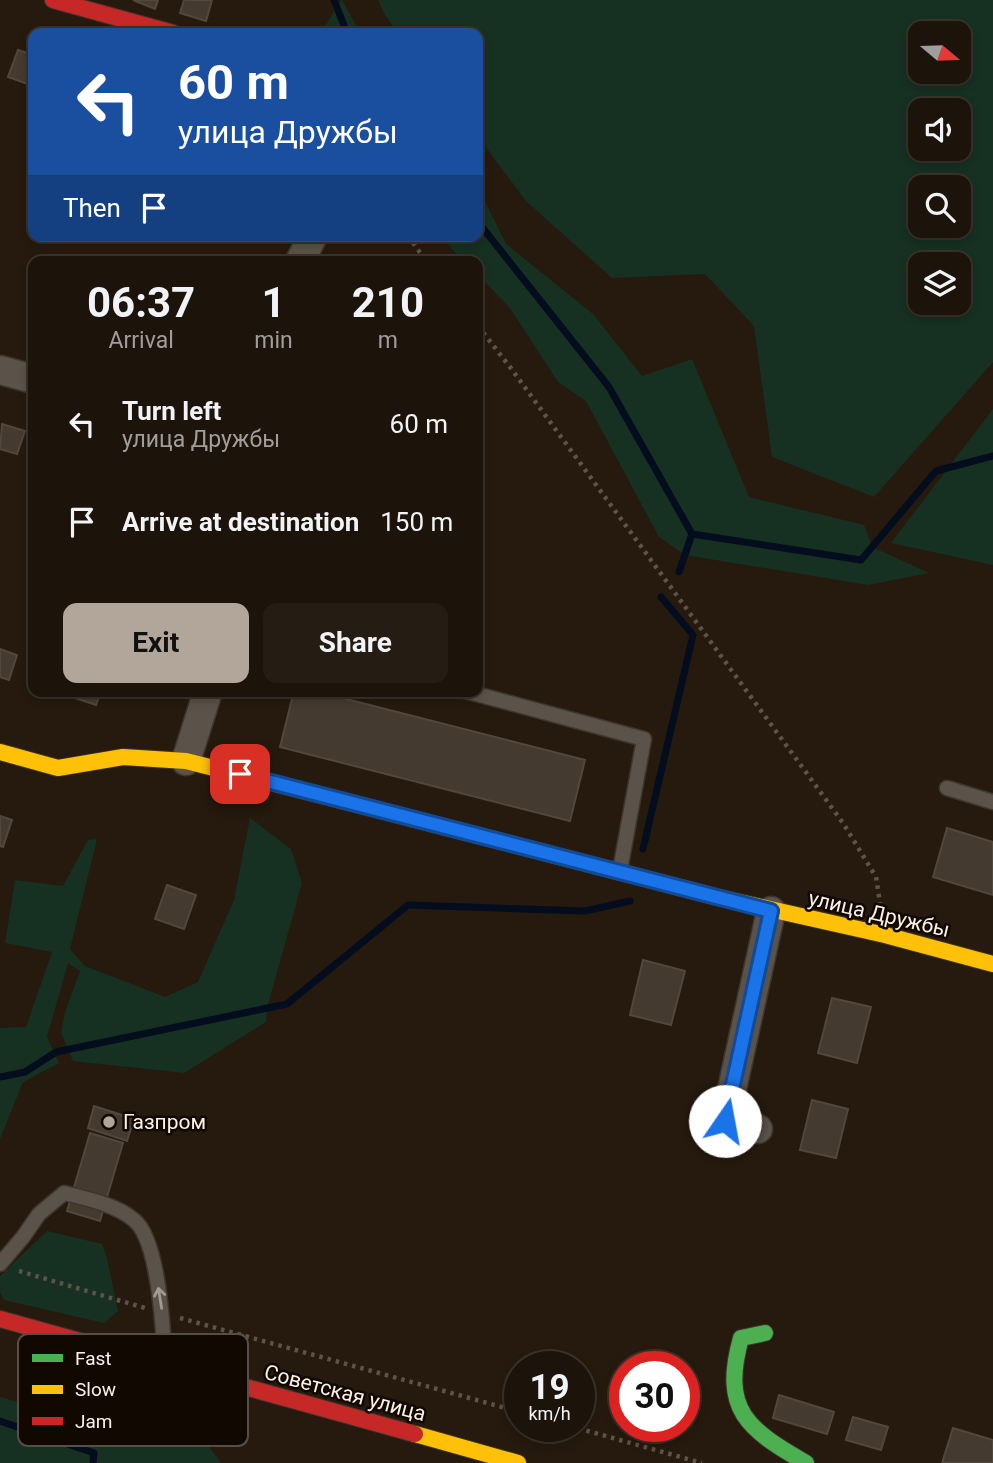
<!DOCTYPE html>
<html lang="en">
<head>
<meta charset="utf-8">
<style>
	body { margin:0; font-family:Roboto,sans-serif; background:#251d13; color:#f1f3f6; height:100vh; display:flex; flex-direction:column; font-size:26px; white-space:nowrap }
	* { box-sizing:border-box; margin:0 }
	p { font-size:23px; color:#a09e9c }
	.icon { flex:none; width:38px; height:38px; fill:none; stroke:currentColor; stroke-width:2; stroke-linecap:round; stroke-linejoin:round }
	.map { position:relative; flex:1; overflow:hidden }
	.sheet { position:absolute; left:28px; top:256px; width:455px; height:441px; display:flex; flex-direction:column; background:#1c140a; border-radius:14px; box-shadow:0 4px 10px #0003,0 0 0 2px #3a332b }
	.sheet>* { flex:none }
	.top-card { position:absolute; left:28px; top:28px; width:455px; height:214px; border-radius:14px; box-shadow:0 4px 10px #0003,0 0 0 2px #3a332b; background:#1a4fa0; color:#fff; overflow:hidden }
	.needle { width:46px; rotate:109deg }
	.buttons { position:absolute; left:908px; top:21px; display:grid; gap:14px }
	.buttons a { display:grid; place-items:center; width:63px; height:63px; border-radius:14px; background:#1c140a; box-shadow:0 4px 10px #0003,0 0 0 2px #3a332b; font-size:35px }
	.speed { position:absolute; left:504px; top:1351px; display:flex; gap:14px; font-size:35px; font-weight:700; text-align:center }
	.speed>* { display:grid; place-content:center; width:91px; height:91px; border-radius:50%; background:#1c140a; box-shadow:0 4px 10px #0003,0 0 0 2px #3a332b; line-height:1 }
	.speed small { font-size:18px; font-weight:400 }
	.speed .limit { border:10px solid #d22; background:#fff; color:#111 }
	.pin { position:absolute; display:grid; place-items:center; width:60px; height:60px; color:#fff; margin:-30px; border-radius:14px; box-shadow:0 4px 10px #0006 }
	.me { position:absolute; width:77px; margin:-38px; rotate:12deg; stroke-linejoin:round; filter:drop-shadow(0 0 5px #0008) }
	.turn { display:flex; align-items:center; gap:24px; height:147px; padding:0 35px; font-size:32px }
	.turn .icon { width:91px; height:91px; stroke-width:2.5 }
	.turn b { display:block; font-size:49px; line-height:60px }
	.then { display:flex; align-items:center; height:66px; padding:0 35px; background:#0003; gap:14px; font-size:26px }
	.eta { display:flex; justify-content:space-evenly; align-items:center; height:119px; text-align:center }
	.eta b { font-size:42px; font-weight:700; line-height:49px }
	.button { display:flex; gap:14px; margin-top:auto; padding:14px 35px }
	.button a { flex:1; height:80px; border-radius:14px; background:#b2a69a; color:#111; font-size:28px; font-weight:700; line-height:80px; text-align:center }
	.button a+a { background:#251d13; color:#f1f3f6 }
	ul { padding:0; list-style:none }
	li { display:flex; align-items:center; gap:21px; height:98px; padding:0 35px }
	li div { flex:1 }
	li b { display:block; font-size:26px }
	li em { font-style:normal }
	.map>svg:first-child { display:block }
	.green { fill:#163022; fill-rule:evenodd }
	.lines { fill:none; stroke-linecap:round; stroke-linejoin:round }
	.stream { stroke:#030d1e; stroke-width:7 }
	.building { fill:#443a30; stroke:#52473d; stroke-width:2 }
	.lane-casing { stroke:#3e352d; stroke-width:17 }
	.street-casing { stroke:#3e352d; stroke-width:31 }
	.fast-casing { stroke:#3e352d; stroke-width:18 }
	.slow-casing { stroke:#3e352d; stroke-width:18 }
	.jam-casing { stroke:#3e352d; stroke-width:18 }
	.path { stroke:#5c534a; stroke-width:4.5; stroke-dasharray:3.5 5; stroke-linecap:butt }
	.lane { stroke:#5b5249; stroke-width:14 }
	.street { stroke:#5b5249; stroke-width:28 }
	.fast { stroke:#4caf50; stroke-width:16 }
	.slow { stroke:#ffc107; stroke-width:16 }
	.jam { stroke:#c62828; stroke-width:16 }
	.oneway { stroke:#a49a90 }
	.route-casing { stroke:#114b97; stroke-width:18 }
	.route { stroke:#1a73e8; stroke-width:12 }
	.poi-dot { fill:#b2a69a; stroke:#110802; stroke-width:2.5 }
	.labels { text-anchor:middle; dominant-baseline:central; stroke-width:5; stroke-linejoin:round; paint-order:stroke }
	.street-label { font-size:21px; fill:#fdf1e6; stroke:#110802 }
	.poi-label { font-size:21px; fill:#fdf1e6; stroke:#110802; text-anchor:start }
	.key { fill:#110802; stroke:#584e46; stroke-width:2 }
	.key-label { font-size:19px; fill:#fdf1e6 }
</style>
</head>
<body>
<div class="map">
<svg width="993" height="1463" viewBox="0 0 993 1463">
	<rect width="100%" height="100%" fill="#261a0e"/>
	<g class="green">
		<polygon points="341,0 342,0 360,33 324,33 323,30"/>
		<path d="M378,0h615v362l-119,135 -102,-40 -18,-131 -49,-52 -93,4 -86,-77 -48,-64v-104h-80l-13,-18zM959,33v39h-39v-39zM959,110v39h-39v-39zM959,187v39h-39v-39zM959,264v39h-39v-39z"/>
		<polygon points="478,187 506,244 593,314 642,376 692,359 749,497 864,525 872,547 929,573 868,585 685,555 659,537 586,401 558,382 510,308 478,275 478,261 463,261 440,236 478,236"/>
		<polygon points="993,409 993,565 891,543"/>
		<polygon points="250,818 291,849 302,883 267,1008 266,1022 184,1073 73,1061 61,1033 65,1012 80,971 68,963 47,1037 59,1063 23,1082 0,1139 0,1028 26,1027 52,952 5,943 15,880 63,886 88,840 97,839 70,949 85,966 165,997 198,982 234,900"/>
		<polygon points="47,1231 102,1244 107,1258 118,1311 104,1323 4,1300 0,1292 0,1276"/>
		<polygon points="0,1397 65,1415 207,1444 221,1463 0,1463"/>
	</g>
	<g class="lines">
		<g class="stream">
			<polyline points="334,0 347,33"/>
			<polyline points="478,222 609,387 692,534"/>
			<polyline points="679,572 692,534 861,560 936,471 993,456"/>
			<polyline points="643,849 693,635 661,597"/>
			<polyline points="0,1077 25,1072 56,1052 287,1004 408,905 585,911 630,901"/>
			<polyline points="0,1421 94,1453 93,1463"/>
		</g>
	</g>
	<g class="building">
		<polygon points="133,0 158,0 155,9"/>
		<polygon points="184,0 212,0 206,21 180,13"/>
		<polygon points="18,50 33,55 33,86 8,77"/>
		<polygon points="2,424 25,431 17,454 0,449"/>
		<polygon points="0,649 17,655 9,680 0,677"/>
		<polygon points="74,691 101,691 96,705 72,697"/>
		<polygon points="294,691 315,691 585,760 570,821 280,747"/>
		<polygon points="0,816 12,820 3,847 0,846"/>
		<polygon points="947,828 993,842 993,895 933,877"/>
		<polygon points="167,885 196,895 184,929 155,919"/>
		<polygon points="643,960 685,971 671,1025 630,1015"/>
		<polygon points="832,998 871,1007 857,1063 818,1053"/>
		<polygon points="812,1100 848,1109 836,1158 800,1150"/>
		<polygon points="94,1106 134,1119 127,1141 88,1128"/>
		<polygon points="90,1133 123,1143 100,1221 67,1211"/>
		<polygon points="779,1395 834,1412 827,1434 773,1418"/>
		<polygon points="853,1417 888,1427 881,1450 846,1440"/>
		<polygon points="953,1428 993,1440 993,1463 942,1463"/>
	</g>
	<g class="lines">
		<g class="lane-casing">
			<g id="lane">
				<polyline points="465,691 644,739 620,870"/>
				<polyline points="947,788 993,802"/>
				<path d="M0,1264l23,-27 16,-23 25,-21c21,5 53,12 70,27 25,20 29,110 31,141"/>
			</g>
		</g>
		<g class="street-casing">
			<g id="street">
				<polyline points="300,261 313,236"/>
				<polyline points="0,370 33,379"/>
				<polyline points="186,761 208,691"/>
				<polyline points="758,1129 725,1121 771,911"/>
			</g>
		</g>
		<g class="fast-casing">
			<g id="fast">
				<polyline points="324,796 721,898"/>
				<path d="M765,1333l-24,5c-20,72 6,91 65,125"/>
			</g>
		</g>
		<g class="slow-casing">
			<g id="slow">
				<polyline points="0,752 58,768 123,757 186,761 324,796"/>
				<polyline points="721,898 885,935 993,964"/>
				<polyline points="415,1434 518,1463"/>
			</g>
		</g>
		<g class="jam-casing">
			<g id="jam">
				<polyline points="53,0 173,33"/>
				<polyline points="0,1319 415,1434"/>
			</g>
		</g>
		<g class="path">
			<polyline points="408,236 426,261"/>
			<polyline points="478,326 510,367 843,823 876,877 880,903"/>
			<polyline points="19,1271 145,1308"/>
			<polyline points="180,1318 520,1412"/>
			<polyline points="570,1426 702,1463"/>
		</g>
		<use href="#lane" class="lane"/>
		<use href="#street" class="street"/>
		<use href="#fast" class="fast"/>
		<use href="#slow" class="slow"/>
		<use href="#jam" class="jam"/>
	</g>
	<defs><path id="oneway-shaft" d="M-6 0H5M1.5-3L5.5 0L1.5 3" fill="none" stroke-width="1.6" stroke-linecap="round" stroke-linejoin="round" transform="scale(1.75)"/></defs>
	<use class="oneway" href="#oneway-shaft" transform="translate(160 1298) rotate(-99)"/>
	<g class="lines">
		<g class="route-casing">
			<polyline id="route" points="240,774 771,911 725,1121"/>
		</g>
		<use href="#route" class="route"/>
	</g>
	<circle class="poi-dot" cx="109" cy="1122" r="7"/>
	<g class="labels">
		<g class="street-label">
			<text transform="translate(879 914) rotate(13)">улица Дружбы</text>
			<text transform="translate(345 1393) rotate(15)">Советская улица</text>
		</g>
		<g class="poi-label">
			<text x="123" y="1122">Газпром</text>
		</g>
	</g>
	<rect x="18" y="1334" width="230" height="112" rx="10" class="key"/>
	<rect x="32" y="1354" width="31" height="8" fill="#4caf50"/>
	<rect x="32" y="1385" width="31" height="9" fill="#ffc107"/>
	<rect x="32" y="1417" width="31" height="8" fill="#c62828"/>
	<g class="key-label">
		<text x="75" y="1365">Fast</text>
		<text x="75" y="1396">Slow</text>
		<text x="75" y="1428">Jam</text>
	</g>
</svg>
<div class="buttons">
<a><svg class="needle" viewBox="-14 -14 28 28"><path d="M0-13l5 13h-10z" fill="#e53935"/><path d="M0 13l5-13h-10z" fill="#a09e9c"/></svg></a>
<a><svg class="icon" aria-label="sound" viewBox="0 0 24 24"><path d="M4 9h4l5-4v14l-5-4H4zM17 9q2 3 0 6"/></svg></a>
<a><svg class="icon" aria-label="search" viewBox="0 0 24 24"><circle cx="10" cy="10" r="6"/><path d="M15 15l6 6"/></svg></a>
<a><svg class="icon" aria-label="layers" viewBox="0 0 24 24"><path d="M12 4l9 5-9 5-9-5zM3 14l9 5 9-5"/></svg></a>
</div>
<div class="speed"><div>19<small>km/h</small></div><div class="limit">30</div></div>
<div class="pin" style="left:240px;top:774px;background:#d93025"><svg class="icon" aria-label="arrive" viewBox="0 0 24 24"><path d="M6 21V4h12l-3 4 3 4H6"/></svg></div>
<svg class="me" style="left:725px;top:1121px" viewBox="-20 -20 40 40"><circle r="19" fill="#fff"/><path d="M0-13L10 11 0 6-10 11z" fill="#1a73e8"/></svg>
<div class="top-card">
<div class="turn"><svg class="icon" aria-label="left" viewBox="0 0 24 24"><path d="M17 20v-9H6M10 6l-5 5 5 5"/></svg><div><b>60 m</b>улица Дружбы</div></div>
<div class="then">Then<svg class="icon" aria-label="arrive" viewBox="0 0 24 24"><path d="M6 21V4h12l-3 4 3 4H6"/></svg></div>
</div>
<section class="sheet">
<div class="eta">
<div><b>06:37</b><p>Arrival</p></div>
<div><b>1</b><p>min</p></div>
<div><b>210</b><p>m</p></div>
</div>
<ul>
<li><svg class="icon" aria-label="left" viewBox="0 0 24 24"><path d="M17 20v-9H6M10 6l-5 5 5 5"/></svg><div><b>Turn left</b><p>улица Дружбы</p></div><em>60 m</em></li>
<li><svg class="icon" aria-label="arrive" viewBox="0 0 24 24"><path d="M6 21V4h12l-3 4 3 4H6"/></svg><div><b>Arrive at destination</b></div><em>150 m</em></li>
</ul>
<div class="button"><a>Exit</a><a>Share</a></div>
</section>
</div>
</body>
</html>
